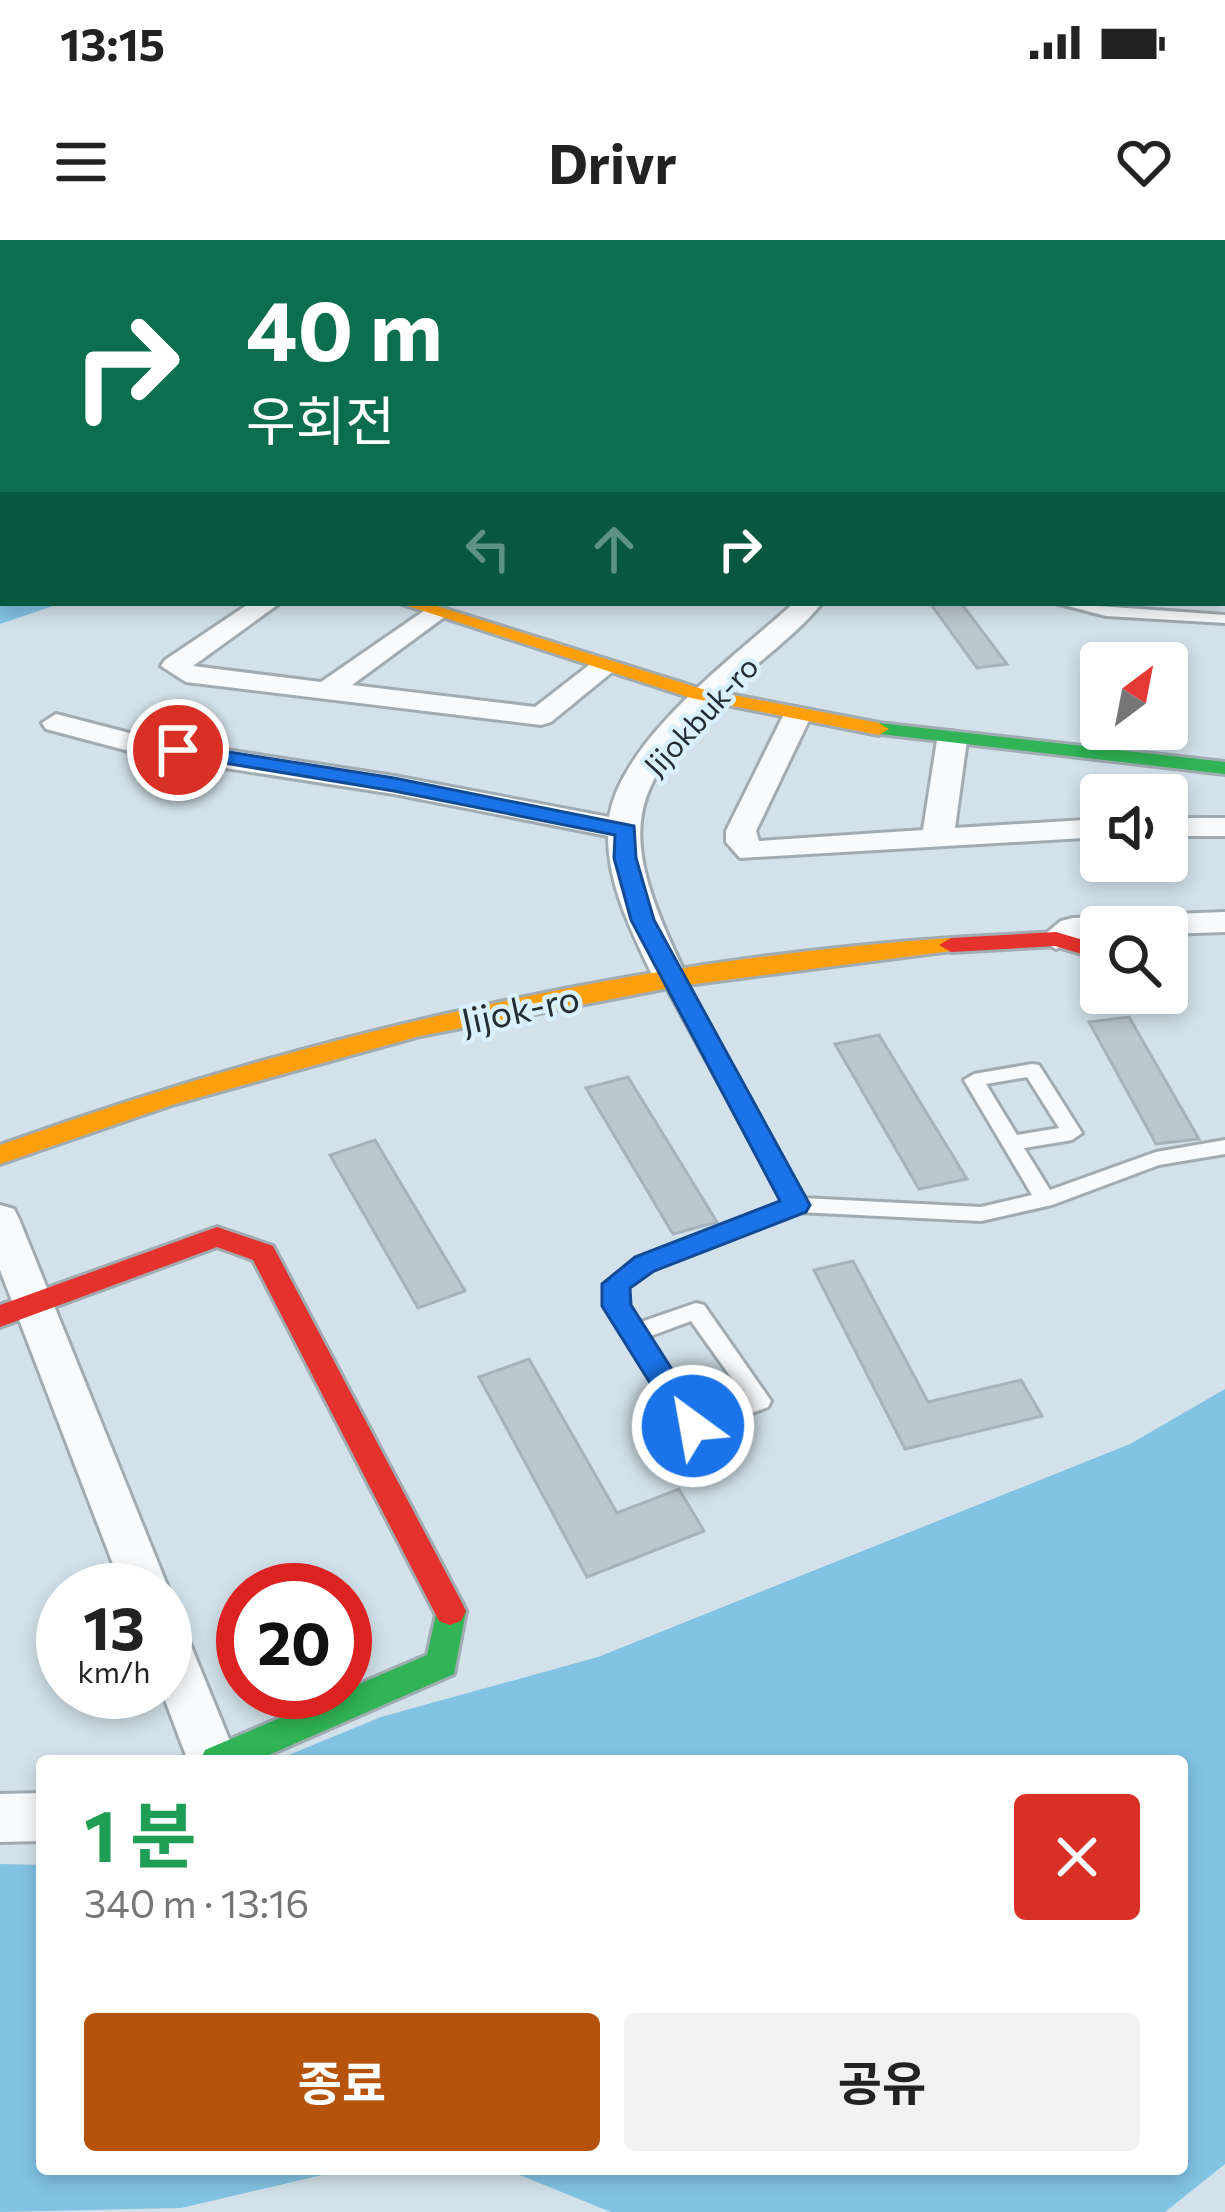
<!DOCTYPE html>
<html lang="ko">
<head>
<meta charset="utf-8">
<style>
	body { margin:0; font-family:Commissioner,"Noto Sans KR",sans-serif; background:#f2f2f2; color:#222; height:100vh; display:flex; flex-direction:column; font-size:45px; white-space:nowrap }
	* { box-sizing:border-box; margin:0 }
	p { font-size:39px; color:#767676 }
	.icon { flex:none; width:66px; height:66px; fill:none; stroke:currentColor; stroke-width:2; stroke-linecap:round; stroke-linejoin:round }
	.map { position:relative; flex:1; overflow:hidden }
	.sheet { position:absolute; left:36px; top:1515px; width:1152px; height:420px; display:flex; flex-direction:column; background:#fff; border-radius:12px; box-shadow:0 6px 18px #0003 }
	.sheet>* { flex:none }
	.top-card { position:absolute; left:0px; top:0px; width:1227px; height:366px; box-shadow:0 6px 18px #0003; background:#0b6e4f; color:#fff; overflow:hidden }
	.needle { width:78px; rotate:32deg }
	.fabs { position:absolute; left:1080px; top:402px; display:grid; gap:24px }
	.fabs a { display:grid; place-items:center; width:108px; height:108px; border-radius:12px; background:#fff; box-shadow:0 6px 18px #0003; font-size:60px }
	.speed { position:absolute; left:36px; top:1323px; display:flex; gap:24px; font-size:60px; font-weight:700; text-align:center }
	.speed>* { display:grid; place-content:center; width:156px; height:156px; border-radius:50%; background:#fff; box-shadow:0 6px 18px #0003; line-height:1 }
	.speed small { font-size:30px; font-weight:400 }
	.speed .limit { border:18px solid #d22; background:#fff; color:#111 }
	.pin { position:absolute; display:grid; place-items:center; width:102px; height:102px; color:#fff; margin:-51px; border:6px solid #fff; border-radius:50%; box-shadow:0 3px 12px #0007 }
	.me { position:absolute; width:132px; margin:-66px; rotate:328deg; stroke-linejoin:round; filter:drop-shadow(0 0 9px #0008) }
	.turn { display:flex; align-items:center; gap:42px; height:252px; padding:0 48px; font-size:54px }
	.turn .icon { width:156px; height:156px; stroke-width:2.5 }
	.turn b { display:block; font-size:84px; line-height:102px }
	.lanes { display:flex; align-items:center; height:114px; padding:0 48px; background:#0003; justify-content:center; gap:60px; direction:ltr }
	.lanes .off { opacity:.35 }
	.round { display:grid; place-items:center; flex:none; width:126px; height:126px; border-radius:12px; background:#f2f2f2 }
	.summary { display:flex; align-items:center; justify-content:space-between; height:204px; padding:0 48px }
	h1 { font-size:72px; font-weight:700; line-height:90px; color:#1e9e55 }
	.action { display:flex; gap:24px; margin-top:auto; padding:24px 48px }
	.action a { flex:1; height:138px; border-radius:12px; background:#b45309; color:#fff; font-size:48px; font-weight:700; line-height:138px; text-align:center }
	.action a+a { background:#f2f2f2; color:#222 }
	.status { display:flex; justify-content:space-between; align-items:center; height:84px; padding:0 60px; background:#fff; direction:ltr }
	.status svg { height:33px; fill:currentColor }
	header { display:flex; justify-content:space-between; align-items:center; height:156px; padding:0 48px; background:#fff; font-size:54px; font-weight:700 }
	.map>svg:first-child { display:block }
	.forest { fill:#82c3e3 }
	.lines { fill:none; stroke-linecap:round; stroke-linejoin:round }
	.stream { stroke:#5dafd5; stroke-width:6 }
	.building { fill:#bcc8cf; stroke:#a7b3ba; stroke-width:3 }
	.lane-casing { stroke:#a0acb2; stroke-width:6 }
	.street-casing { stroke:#a0acb2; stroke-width:6 }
	.fast-casing { stroke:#a0acb2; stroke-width:6 }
	.slow-casing { stroke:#a0acb2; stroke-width:6 }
	.jam-casing { stroke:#a0acb2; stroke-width:6 }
	.path { stroke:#bdc2c5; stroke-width:3; stroke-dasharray:4.5 3; stroke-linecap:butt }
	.lane { fill:#f8fafc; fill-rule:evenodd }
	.street { fill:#f8fafc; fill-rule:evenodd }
	.fast { fill:#30b455; fill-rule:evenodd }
	.slow { fill:#ff9f0a; fill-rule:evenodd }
	.jam { fill:#e5322d; fill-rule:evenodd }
	.route { fill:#1a73e8; stroke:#114b97; stroke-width:3 }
	.labels { text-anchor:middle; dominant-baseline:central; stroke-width:9; stroke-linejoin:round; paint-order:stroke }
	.far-street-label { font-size:30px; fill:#222d34; stroke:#d9f0fe }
	.street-label { font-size:36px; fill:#222d34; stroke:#d9f0fe }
</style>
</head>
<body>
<div class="status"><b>13:15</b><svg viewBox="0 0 49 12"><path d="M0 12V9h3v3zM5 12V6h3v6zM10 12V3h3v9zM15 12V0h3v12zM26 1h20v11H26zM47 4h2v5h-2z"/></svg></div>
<header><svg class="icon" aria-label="menu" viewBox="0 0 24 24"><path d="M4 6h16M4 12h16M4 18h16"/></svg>Drivr<svg class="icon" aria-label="heart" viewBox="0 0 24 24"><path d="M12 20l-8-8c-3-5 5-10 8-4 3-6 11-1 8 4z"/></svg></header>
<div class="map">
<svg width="1225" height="1972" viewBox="0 0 1225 1972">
	<rect width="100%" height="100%" fill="#d2e1ea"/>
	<g class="forest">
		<polygon points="0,40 3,363 62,363 0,384"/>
		<polygon points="1225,1149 1225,1924 1165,1972 611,1972 505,1929 1182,1929 1182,1521 274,1521 381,1477 598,1417 1130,1204"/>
		<polygon points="0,1624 42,1625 42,1929 348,1929 181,1968 0,1972"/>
	</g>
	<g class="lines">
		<polyline class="stream" points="541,0 559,3"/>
	</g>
	<g class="building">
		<polygon points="930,363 961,363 1007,424 977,428"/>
		<polygon points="1129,777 1199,899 1156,904 1089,782"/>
		<polygon points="879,795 967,939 919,949 835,804"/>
		<polygon points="628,837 717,982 673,994 586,848"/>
		<polygon points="375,900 465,1051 418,1068 330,915"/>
		<polygon points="853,1021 928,1162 1021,1140 1042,1176 905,1209 814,1030"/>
		<polygon points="529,1119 617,1273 679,1249 704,1291 587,1337 479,1137"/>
	</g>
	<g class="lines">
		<g class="lane-casing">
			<g id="lane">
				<polygon points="166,0 177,0 179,3 168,3"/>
				<polygon points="1056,363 1225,375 1225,383 1106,376"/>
				<path d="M671,733l9,6 122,219 179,9 51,-12 -68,-115 10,-6 58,-10 7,1 43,68 -10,7 -48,8 26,42 106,-38 69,-12v14l-66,11 -107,40 -71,16 -183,-9 -146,58 -25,17v18l11,18 58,-20 8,2 67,96 -3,6 -75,28 -8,-2 -80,-127v-22l31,-26 148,-56 -122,-223zM1027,837l32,51 -42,7 -31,-51zM691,1081l54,76 -47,18 -50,-78z"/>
			</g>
		</g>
		<g class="street-casing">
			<g id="street">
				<rect x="1224" y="121" width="1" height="12"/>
				<rect x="1224" y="177" width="1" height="14"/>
				<polygon points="250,363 280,363 193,426 321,442 434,364 447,372 443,378 352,445 535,467 593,422 613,422 617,428 551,482 541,485 186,442 161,426 165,420"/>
				<path d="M794,363h28c-19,24 -45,44 -68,64 -128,119 -145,151 -66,312l-5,8h-24l-5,-8c-21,-45 -46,-92 -46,-143l-214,-42 -246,-38 -102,-27 -4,-6 14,-9 93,24 245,38 215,41c14,-80 127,-161 185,-214z"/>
				<polygon points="797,467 811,476 756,591 759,601 923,590 937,500 952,491 967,500 955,588 1101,579 1101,597 740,618 726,602 726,591 783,476"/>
				<rect x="1167" y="578" width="58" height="18"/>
				<polygon points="1225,672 1225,692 1167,694 1167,687 1101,687 1101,697 1081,698 1056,709 1039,699 1061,681 1073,678"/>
				<polygon points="0,965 14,969 19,979 169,1350 165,1359 165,1350 123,1350 0,1030"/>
				<polygon points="165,1378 182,1384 238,1521 188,1521 162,1452"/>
				<polygon points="42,1553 42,1601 0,1602 0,1554"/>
			</g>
		</g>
		<g class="fast-casing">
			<g id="fast">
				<polygon points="879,483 1225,522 1225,534 872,493 872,485"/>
				<polygon points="450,1357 461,1361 466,1371 454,1434 255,1521 200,1521 205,1510 427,1415 439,1361"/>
			</g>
		</g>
		<g class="slow-casing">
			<g id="slow">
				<polygon points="718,0 746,0 749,3 721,3"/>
				<polygon points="399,363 427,363 702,449 879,483 889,489 879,495 691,458"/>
				<path d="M951,698l12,7 -4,5 -280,36 -259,50 -245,68 -175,60v-19c304,-109 628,-185 951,-207z"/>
			</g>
		</g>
		<g class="jam-casing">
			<g id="jam">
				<rect x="1224" y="67" width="1" height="8"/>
				<polygon points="1056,692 1083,700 1101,699 1101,713 1082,714 1055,706 951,712 939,705 951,698"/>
				<polygon points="217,987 273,1006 461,1361 466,1371 461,1381 450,1385 439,1381 253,1020 217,1007 0,1087 0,1065"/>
			</g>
		</g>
		<g class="path">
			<polyline points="418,0 435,3"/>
			<polyline points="472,0 498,3"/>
			<polyline points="623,0 644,3"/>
		</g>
		<use href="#lane" class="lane"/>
		<use href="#street" class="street"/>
		<use href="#fast" class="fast"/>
		<use href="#slow" class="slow"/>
		<use href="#jam" class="jam"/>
	</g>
	<polygon class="route" points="178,504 394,538 634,586 636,618 654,680 810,965 806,972 654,1031 630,1048 631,1065 708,1186 703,1194 682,1194 602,1066 602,1044 635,1017 780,961 631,680 614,618 615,595 394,551 170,514 170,505"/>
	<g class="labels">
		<g class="far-street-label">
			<text transform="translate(700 475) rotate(-47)">Jijokbuk-ro</text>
		</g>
		<g class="street-label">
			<text transform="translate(520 768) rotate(-12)">Jijok-ro</text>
		</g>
	</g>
</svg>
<div class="fabs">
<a><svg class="needle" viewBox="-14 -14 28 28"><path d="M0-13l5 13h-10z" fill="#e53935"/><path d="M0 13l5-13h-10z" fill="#767676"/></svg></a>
<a><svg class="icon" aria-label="sound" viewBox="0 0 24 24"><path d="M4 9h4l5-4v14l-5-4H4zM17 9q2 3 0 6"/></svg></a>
<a><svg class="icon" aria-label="search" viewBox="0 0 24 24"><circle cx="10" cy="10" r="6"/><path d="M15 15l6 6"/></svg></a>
</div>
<div class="speed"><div>13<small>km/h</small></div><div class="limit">20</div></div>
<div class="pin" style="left:178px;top:510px;background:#d93025"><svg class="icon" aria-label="arrive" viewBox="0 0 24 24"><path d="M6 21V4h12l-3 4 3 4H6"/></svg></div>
<svg class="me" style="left:693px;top:1186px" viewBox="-20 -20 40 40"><circle r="17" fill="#1a73e8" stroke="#fff" stroke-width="3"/><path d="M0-11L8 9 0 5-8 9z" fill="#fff"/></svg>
<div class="top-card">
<div class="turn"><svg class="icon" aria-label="right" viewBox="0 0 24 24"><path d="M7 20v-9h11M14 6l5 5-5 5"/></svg><div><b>40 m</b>우회전</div></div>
<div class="lanes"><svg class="icon off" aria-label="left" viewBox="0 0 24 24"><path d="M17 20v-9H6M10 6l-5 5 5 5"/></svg><svg class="icon off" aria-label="ahead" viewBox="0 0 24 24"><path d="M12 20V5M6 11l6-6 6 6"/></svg><svg class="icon" aria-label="right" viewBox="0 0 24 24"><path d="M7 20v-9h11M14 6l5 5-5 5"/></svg></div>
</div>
<section class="sheet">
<div class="summary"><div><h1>1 분</h1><p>340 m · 13:16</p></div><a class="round" style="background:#d93025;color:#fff"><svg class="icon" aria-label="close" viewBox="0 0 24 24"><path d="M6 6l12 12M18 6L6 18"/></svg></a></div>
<div class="action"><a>종료</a><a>공유</a></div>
</section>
</div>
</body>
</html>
